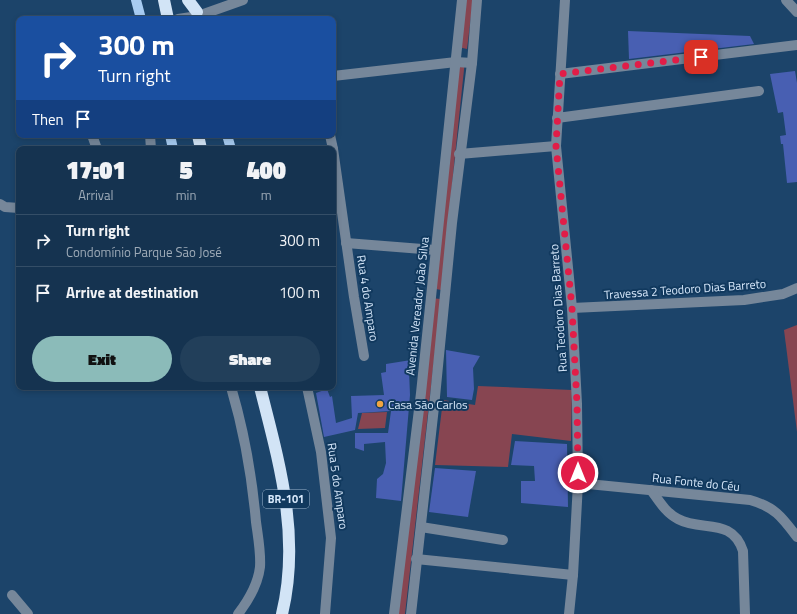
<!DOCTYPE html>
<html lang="en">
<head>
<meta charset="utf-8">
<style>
	body { margin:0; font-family:"Titillium Web",sans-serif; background:#223f5a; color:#f1f3f6; height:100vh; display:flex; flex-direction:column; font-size:15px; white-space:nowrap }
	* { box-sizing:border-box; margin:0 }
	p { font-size:13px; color:#9daab7 }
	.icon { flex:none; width:22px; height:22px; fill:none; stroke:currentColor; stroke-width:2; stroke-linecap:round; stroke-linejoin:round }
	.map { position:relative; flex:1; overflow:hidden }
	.details { position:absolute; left:16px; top:146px; width:320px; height:244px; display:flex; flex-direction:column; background:#153350; border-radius:8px; box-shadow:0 2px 6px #0003,0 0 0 1px #344e67 }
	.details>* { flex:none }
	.banner { position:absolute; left:16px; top:16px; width:320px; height:122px; border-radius:8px; box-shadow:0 2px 6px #0003,0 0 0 1px #344e67; background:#1a4fa0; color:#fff; overflow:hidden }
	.pin { position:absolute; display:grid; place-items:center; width:34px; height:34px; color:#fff; margin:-17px; border-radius:8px; box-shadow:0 2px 6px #0006 }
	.me { position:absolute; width:44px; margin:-22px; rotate:0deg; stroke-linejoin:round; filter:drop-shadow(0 0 3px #0008) }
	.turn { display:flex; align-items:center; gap:14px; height:84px; padding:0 16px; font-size:18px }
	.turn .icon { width:52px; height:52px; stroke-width:2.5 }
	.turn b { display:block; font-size:28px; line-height:34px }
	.then { display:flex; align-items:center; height:38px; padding:0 16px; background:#0003; gap:8px; font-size:15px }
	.eta { display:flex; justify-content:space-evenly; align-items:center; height:68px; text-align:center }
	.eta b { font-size:24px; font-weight:800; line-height:28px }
	.button { display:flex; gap:8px; margin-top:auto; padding:8px 16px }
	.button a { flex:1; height:46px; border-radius:24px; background:#8bbbb9; color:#111; font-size:16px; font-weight:800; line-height:46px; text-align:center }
	.button a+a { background:#223f5a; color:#f1f3f6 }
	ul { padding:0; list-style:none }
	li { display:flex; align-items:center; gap:12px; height:52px; padding:0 16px; border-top:1px solid #344e67 }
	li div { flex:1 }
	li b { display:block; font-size:15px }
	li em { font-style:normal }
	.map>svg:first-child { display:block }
	.green { fill:#874551 }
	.building { fill:#485fb2 }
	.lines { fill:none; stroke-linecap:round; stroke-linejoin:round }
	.minor { stroke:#76879a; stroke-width:10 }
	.major { stroke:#a7ccf2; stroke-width:10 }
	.highway { stroke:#d2e4f6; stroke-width:12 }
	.route { stroke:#e11d48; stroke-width:7; stroke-dasharray:0 12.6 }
	.poi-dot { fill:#f2a541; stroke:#11395e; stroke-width:1.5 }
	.labels { text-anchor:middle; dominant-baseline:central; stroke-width:4; stroke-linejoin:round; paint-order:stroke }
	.shield { fill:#11395e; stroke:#9cb4cc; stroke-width:1 }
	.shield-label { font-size:11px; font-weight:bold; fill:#d7e8fb }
	.street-label { font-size:12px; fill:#d7e8fb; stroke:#11395e }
	.poi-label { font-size:12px; fill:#d7e8fb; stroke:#11395e; text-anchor:start }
</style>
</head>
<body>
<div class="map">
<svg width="797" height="614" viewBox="0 0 797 614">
	<rect width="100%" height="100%" fill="#1c446a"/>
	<g class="green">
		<polygon points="463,0 473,0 467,49 458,47"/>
		<polygon points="457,58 465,60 441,290 431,288"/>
		<polygon points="430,298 441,299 405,614 397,614"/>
		<polygon points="797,325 797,432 784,330"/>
		<polygon points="478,386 572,390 571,441 512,434 508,467 435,465 443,400 475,405"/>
		<polygon points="387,412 385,428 358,429 362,413"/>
	</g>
	<g class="building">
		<polygon points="628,31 750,36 754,44 629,59"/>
		<polygon points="795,71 797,83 797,182 787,183 783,144 781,144 780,136 786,135 783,112 778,113 770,74"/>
		<polygon points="446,350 480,356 473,368 474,389 472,400 447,397"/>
		<polygon points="411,360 411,369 409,370 410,395 401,501 376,498 377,479 383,474 386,463 385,442 364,444 364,451 355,448 355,433 388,433 391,411 358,413 355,430 324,437 316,393 327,389 330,397 332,396 336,423 352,418 351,396 384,395 381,373 386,372 386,364"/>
		<polygon points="515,441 567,444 568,507 521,503 521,481 535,481 534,466 511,465"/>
		<polygon points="435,468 476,471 468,517 429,512"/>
	</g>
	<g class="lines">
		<g class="minor">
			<polyline points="565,0 556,146 572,308 577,404 578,483 573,575 569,614"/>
			<polyline points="786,0 797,12"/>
			<polyline points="178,19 198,16 243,0"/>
			<polyline points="560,74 797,45"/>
			<polyline points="333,76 456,62 472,63"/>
			<polyline points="557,118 759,91"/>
			<polyline points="92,135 97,149"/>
			<polyline points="150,135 151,149"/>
			<polyline points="330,135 333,149"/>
			<polyline points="333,149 354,297 364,356"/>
			<polyline points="459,154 556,146"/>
			<polyline points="0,204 5,207 19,208"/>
			<polyline points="346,243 435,250"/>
			<polyline points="572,308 744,300 783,294 797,288"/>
			<path d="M231,387c13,44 21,89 25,135 2,15 5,30 4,45 -2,17 -12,34 -22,47"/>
			<polyline points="307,387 321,452 331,538 325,614"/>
			<path d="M578,483l172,17c25,7 32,17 47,37"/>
			<path d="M651,490c8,11 15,23 27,29 24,13 54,-2 65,32l2,63"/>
			<polyline points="421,527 503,540"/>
			<polyline points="416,559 573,575"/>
			<polyline points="12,595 28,614"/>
			<polyline points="394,614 421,393 462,0"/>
			<polyline points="411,614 434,407 452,223 472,63 477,0"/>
		</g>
		<g class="major">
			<polyline points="136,0 141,19"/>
			<polyline points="170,135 173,149"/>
			<polyline points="227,135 231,149"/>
		</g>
		<g class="highway">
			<polyline points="164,0 168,19"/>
			<polyline points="188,0 197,12"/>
			<polyline points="198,135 201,149"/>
			<path d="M260,387c19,75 41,149 22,227"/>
		</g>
	</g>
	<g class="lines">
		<polyline class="route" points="578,473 577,404 572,308 556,146 560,74 701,57"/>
	</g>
	<circle class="poi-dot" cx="380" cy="404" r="4"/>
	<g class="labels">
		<rect class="shield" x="263" y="490" width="46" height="18" rx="3"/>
		<g class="shield-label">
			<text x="286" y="499">BR-101</text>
		</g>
		<g class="street-label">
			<text transform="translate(685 289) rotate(-4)">Travessa 2 Teodoro Dias Barreto</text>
			<text transform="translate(368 298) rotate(81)">Rua 4 do Amparo</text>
			<text transform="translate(417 306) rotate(-84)">Avenida Vereador João Silva</text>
			<text transform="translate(558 308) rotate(-94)">Rua Teodoro Dias Barreto</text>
			<text transform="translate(696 482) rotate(6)">Rua Fonte do Céu</text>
			<text transform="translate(338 486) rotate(82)">Rua 5 do Amparo</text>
		</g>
		<g class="poi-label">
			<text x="388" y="404">Casa São Carlos</text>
		</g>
	</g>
</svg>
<div class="pin" style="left:701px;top:57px;background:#d93025"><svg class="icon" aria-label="arrive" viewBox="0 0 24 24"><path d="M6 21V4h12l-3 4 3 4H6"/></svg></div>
<svg class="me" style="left:578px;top:473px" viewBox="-20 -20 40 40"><circle r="17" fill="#e11d48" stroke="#fff" stroke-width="3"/><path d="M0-11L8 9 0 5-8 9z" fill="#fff"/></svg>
<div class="banner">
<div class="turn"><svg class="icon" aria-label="right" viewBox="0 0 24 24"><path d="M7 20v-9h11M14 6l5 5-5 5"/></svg><div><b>300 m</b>Turn right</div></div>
<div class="then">Then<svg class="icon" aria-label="arrive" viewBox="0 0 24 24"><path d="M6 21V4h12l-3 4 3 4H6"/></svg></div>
</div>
<section class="details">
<div class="eta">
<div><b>17:01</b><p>Arrival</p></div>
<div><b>5</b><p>min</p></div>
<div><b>400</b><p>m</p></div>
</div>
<ul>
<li><svg class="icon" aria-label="right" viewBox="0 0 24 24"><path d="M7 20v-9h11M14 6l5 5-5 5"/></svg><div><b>Turn right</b><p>Condomínio Parque São José</p></div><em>300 m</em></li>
<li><svg class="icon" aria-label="arrive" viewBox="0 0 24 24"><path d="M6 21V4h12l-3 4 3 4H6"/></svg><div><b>Arrive at destination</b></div><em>100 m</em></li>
</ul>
<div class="button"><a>Exit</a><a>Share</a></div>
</section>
</div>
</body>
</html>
